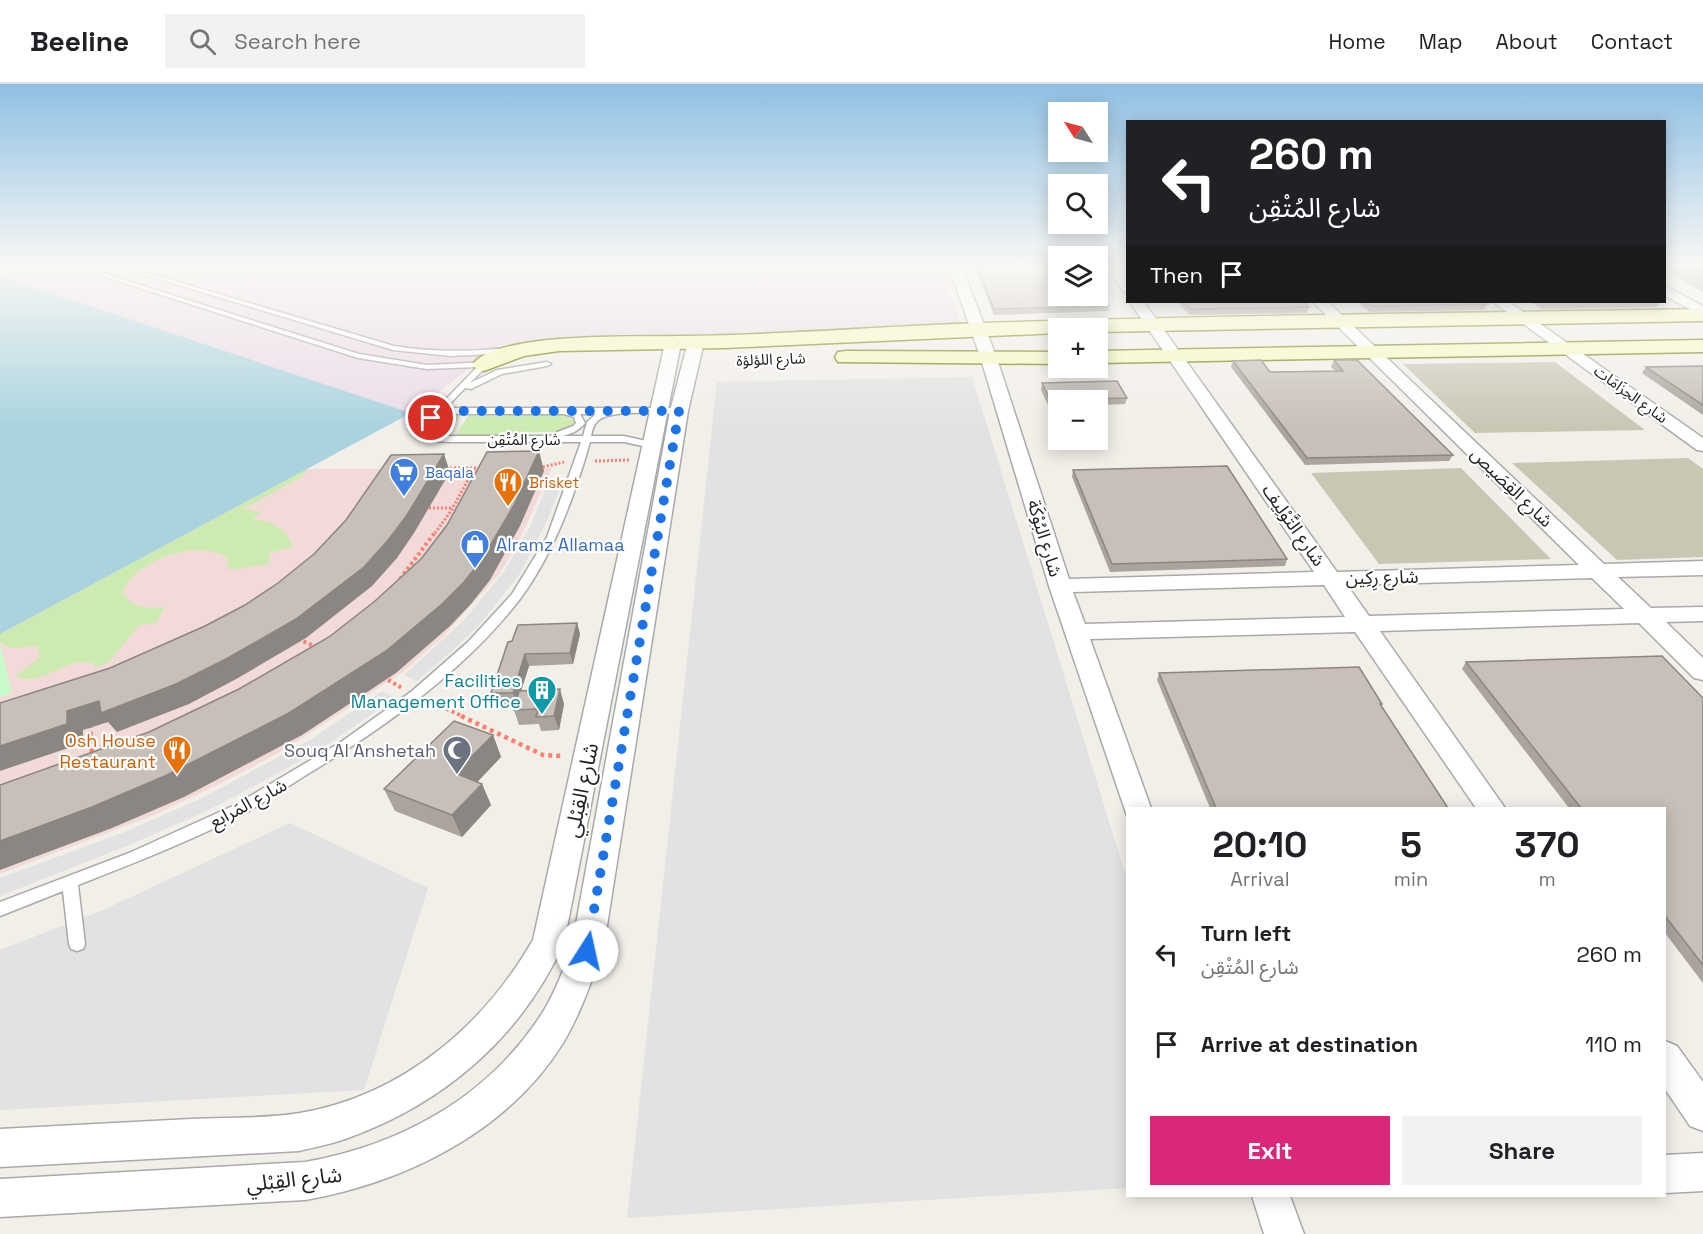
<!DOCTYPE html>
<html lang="en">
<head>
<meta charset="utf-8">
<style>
	body { margin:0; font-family:"Space Grotesk","Noto Sans Arabic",sans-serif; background:#f2f2f2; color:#202124; height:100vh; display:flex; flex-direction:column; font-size:22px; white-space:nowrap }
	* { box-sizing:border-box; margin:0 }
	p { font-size:20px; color:#757577 }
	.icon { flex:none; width:33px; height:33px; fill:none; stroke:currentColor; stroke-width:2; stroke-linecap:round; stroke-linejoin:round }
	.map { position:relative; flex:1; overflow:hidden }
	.details { position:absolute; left:1126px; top:723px; width:540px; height:390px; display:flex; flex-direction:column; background:#fff; border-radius:0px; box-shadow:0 3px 15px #0003 }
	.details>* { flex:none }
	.hud { position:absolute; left:1126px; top:36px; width:540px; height:183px; border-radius:0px; box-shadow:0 3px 15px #0003; background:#202124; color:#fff; overflow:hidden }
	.needle { width:39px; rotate:306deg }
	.buttons { position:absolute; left:1048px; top:18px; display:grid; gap:12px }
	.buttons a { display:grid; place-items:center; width:60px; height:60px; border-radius:0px; background:#fff; box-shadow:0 3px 15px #0003; font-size:30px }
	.pin { position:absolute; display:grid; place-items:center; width:51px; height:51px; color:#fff; margin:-26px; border:3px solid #fff; border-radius:50%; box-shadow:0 2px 6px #0007 }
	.me { position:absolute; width:66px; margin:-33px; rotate:10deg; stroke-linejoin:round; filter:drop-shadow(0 0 4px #0008) }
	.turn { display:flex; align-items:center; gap:21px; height:126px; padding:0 24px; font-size:27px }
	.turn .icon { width:78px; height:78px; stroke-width:2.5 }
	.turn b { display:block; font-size:42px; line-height:51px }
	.then { display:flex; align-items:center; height:57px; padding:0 24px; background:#0003; gap:12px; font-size:22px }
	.eta { display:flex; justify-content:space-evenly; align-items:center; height:102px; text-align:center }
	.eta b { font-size:36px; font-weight:700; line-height:42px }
	.primary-button { display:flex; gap:12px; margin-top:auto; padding:12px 24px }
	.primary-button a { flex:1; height:69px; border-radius:0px; background:#db2777; color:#fff; font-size:24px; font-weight:700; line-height:69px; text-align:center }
	.primary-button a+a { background:#f2f2f2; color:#202124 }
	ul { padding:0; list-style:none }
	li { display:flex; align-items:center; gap:18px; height:90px; padding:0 24px }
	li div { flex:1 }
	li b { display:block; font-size:22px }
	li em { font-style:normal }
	header { display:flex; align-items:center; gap:36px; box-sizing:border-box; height:84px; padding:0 30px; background:#fff; border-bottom:2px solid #e0e0e0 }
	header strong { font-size:28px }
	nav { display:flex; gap:33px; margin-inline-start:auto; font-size:21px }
	.search { width:420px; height:54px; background:#f2f2f2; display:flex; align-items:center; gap:15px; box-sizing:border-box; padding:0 21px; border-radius:0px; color:#757577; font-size:22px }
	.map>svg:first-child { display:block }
	.commercial { fill:#f2dad9 }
	.industrial { fill:#ebdbe8 }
	.construction { fill:#c7c7b4 }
	.grass { fill:#cdebb0 }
	.park { fill:#c8facc }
	.parking { fill:#e2e2e2 }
	.water { fill:#aad3df }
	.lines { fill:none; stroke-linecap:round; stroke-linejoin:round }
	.lane-casing { stroke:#a9a9a9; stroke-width:3 }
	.street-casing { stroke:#a9a9a9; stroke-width:3 }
	.secondary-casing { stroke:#707d05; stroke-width:3 }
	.path-far2 { stroke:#fa8072; stroke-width:3; stroke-dasharray:2 2; stroke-linecap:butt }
	.path-far1 { stroke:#fa8072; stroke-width:4; stroke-dasharray:3 3; stroke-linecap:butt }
	.path { stroke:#fa8072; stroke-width:4.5; stroke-dasharray:4 4; stroke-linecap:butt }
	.lane { fill:#fff; fill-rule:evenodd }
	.street { fill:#fff; fill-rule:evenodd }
	.secondary { fill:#f7fabf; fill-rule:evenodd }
	.wall { fill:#aba49e }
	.shaded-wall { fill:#8b8681 }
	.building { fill:#c7bfb8; stroke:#8b8681; stroke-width:1.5 }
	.route { stroke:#1a73e8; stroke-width:10; stroke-dasharray:0 18 }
	.labels { text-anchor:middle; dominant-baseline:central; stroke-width:4.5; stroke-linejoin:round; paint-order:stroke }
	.far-street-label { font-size:15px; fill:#222; stroke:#fff }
	.far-shop-label { font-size:15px; fill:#366cbe; stroke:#fff; text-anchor:start }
	.far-food-label { font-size:15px; fill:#c56008; stroke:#fff; text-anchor:start }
	.street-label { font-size:18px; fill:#222; stroke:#fff }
	.shop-label { font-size:18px; fill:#366cbe; stroke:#fff; text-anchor:start }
	.culture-label { font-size:18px; fill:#0d838f; stroke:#fff; text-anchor:end }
	.food-label { font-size:18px; fill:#c56008; stroke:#fff; text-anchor:end }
	.worship-label { font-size:18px; fill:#5b616d; stroke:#fff; text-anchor:end }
	.near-street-label { font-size:21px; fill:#222; stroke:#fff }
</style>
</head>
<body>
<header>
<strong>Beeline</strong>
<div class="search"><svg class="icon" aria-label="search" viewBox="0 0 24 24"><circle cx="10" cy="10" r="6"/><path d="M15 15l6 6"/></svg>Search here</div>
<nav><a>Home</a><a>Map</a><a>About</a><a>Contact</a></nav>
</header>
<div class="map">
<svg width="1703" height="1150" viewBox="0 0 1703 1150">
	<rect width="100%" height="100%" fill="#f2efe9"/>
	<polygon class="commercial" points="552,384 519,457 500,489 442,554 403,588 282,667 226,697 154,731 0,790 0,550 307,385"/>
	<polygon class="industrial" points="0,183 941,183 962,247 500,261 411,329 0,192"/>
	<g class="construction">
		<polygon points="1555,278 1645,346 1475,349 1403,280"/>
		<polygon points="1688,374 1703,385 1703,473 1617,476 1512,379"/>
		<polygon points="1461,384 1551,475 1379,480 1311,389"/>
	</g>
	<g class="grass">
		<polygon points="564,331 576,337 574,342 554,348 526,348 514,353 455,353 468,332"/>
		<polygon points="460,332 448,352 433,351 428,348 433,338 448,333"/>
		<path d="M307,385l-6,8 -58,32 18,3 -9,7c19,2 35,9 41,28l-24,6v11l-41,6v-11c-26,-22 -95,1 -105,33 7,17 26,16 42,15l-9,16 -17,2 -31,38 -12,4 -3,-4c-5,0 -10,-1 -15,-1 -17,3 -44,25 -62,14l24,-19 -3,-11 -20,2 -9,-1 -8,-5v-8z"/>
	</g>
	<polygon class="park" points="0,560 12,609 0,613"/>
	<g class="parking">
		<polygon points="972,293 1128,799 1128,1104 627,1134 717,298"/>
		<polygon points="549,395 564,395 545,441 519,491 479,541 452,567 417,597 404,591 464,536 503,489 531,441"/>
		<polygon points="382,607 395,614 320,666 258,700 205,728 129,761 0,812 0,794 122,749 198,716 310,656"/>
		<polygon points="290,739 428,804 364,1006 0,1026 0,866 103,826"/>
	</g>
	<polygon class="water" points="0,192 411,329 0,550"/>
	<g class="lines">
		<g class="lane-casing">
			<g id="lane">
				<path d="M74,183h9l276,87 68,11 60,-3v4l-17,17 27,-13 50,-8 4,2 -4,2 -45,8 -31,15 -6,-1 -19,20h233l4,3 -4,3c-18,0 -73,-6 -83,9 -3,3 -4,9 -5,13h33l31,7 2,2 -5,3 -28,-6h-34c-15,53 -37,113 -70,157 -57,74 -138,130 -217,178 -19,12 -38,25 -58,36 -54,28 -111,50 -167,72l7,59 -2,5 -6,2 -6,-2 -2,-5 -6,-53 -63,25v-14l129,-49 106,-48 106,-63 71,-51 56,-49 44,-48 35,-57 34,-95h-131l-18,-1 -11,-6 1,-11 55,-57 -50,2 -69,-11zM441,330h123l10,3 2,6 -3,3 -18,7 -1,3h-104l-20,-2v-9zM580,330h16l-9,8 -4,14h-20c9,-3 16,-5 22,-13z"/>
				<path d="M119,183h9l266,79c38,6 75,6 113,2l4,2 -19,4 -42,2 -57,-6z"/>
			</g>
		</g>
		<g class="street-casing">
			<g id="street">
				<path d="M949,183h13l35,92 72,220 245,-7 -184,-270h14l193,270 242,-7 -266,-263h15l276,262 99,-3v14l-85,2 33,31 52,-1v14l-37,1 37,36v22l-9,-2 -55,-55 -259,8 125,177h-29l-121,-176 -265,7 61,169h-23l-1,8 -78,-230 -68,-227zM1592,494l32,31 -255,7 -22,-31zM1324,501l21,32 -260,7 -12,-32z"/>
				<polygon points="1107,183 1120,183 1128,194 1128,208 1123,207"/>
				<polygon points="1665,202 1703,222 1703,232 1665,212"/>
				<polygon points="1493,218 1509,218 1703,354 1703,367 1697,366"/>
				<path d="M696,253l8,5 -16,69 -85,540c-12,31 -23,64 -40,92 -55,89 -159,140 -258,157l-305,17v-38l305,-17c93,-16 178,-62 232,-141 15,-21 24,-46 34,-70l99,-540 18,-69z"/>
				<path d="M673,254l8,5 -117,600c-43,94 -119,160 -216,195 -16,6 -33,9 -49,13l-299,16v-38c64,-3 127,-7 191,-10 36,-2 74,0 109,-6 101,-17 183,-86 233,-173l132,-597z"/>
				<polygon points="1665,957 1677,962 1703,998 1703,1047 1690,1042 1665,1005"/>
				<polygon points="1703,1069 1703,1107 1665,1109 1665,1071"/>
				<polygon points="1252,1112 1290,1112 1304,1150 1264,1150"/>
			</g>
		</g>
		<g class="secondary-casing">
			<g id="secondary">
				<path d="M1703,225v12l-605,11v-4h-39v5l-335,15 -165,3 -35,5 -40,15 -8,-2 -3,-5c25,-33 170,-27 212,-28 99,-1 198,-10 298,-13 240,-8 480,-10 720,-14z"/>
				<polygon points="1703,256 1703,268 1098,279 1098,267"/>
				<polygon points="846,267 1059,268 1059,280 838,278 835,273 838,268"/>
			</g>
		</g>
		<g class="path-far2">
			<polyline points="595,377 629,376"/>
			<polyline points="446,384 481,384"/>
			<polyline points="539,384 564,378"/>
			<polyline points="425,424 452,424"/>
			<polyline points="435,449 451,427 474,385"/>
		</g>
		<g class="path-far1">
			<polyline points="400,495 436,447"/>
			<polyline points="298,555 316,563"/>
			<polyline points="383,593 402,604"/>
			<polyline points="430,617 464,633"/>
		</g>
		<g class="path">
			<polyline points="461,632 543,671 563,672"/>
			<polyline points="90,640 92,671"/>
		</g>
		<use href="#lane" class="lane"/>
		<use href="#street" class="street"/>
		<use href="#secondary" class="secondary"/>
	</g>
	<g class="wall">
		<polygon points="975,183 1059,183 1109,222 1108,227 994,231"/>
		<polygon points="1665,183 1703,183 1703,208 1665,187"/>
		<polygon points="1178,218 1303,218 1309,223 1307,229 1189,231"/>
		<polygon points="1358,218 1484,218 1487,220 1484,226 1369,228"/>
		<polygon points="1531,218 1660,218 1656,223 1542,225"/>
		<polygon points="1334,276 1453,371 1449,377 1305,381 1231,283 1233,277 1270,288 1335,287 1331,283"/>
		<polygon points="1703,282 1703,331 1642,289 1646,283"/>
		<polygon points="1042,299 1127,314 1125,320 1098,321 1098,316 1059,316 1059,322 1049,323 1041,306"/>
		<polygon points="1073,386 1287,475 1285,482 1110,488 1072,393"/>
		<polygon points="577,539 580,550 573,580 529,582 521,607 564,620 559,646 541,647 539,640 519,641 514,626 515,620 496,621 491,609 512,557"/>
		<polygon points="1466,578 1703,614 1703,899 1665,849 1665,724 1569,724 1462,585"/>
		<polygon points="1159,589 1382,620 1381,622 1448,724 1210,724 1157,596"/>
		<polygon points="493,651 501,673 477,698 482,700 491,721 462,753 395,727 384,705"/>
	</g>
	<g class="shaded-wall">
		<polygon points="539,367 544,387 520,442 490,496 471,520 450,542 396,589 302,651 184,713 112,744 0,786 0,757 289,629"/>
		<polygon points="444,370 450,388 414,449 397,474 372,502 306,554 238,594 189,620 117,648 108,638 83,646 83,659 0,687 0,662 67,627 99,617 176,600"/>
		<polygon points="577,539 580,550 573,580 570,569"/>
		<polygon points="525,570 529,582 517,620 513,609"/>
		<polygon points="560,605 564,620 559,646 554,632"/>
		<polygon points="493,651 501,673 465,711 455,689"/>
		<polygon points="482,700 491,721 462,753 452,731"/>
	</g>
	<g class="building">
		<polygon points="977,183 1059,183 1059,212 1098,212 1098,203 1109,222 994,225"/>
		<polygon points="1184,218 1303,218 1309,223 1191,225"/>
		<polygon points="1366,218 1484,218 1487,220 1372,222"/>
		<polygon points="1261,276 1270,288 1343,287 1334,276 1357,276 1453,371 1307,374 1233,277"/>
		<polygon points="1703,282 1703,321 1646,283"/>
		<polygon points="1117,297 1127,314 1050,316 1042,299"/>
		<polygon points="539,367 514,421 483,474 464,498 442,520 386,567 289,629 167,691 92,723 0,757 0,701 149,648 239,605 329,553 375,517 421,475 447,441 487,368"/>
		<polygon points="444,370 407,431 389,455 364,483 296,535 226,575 176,600 101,629 99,617 67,627 67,640 0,662 0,619 110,584 205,542 245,521 278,499 314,470 346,436 391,371"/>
		<polygon points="1227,382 1287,475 1112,480 1073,386"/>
		<polygon points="577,539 570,569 525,570 513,609 491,609 508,558 512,557 518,541"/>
		<polygon points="1662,572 1703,614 1703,881 1665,832 1665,724 1581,724 1466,578"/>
		<polygon points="1359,583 1382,620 1380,620 1448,724 1216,724 1159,589"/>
		<polygon points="560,605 554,632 536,633 538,625 514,626 519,607"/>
		<polygon points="454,637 493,651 455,689 482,700 452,731 384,705"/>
	</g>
	<linearGradient id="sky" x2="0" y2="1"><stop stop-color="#8fc0e4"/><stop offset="0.53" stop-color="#f9f8f5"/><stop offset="1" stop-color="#f9f8f5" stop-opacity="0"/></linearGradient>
	<rect width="1703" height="344" fill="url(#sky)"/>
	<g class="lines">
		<polyline class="route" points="431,334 437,327 679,327 587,867"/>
	</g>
	<defs>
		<g id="supermarket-pin" transform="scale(1.5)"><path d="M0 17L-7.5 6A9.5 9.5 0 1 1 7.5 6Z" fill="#3f7fe0" stroke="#fff"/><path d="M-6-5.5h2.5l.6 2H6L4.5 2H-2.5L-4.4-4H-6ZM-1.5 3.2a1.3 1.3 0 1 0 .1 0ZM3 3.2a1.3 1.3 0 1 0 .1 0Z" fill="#fff"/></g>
		<g id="restaurant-pin" transform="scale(1.5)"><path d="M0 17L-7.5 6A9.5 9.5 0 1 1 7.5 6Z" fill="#e8710a" stroke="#fff"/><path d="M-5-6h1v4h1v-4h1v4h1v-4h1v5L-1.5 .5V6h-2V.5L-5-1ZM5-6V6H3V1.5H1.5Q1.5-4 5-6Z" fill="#fff"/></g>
		<g id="shop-pin" transform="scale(1.5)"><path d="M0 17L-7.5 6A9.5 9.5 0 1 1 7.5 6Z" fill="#3f7fe0" stroke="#fff"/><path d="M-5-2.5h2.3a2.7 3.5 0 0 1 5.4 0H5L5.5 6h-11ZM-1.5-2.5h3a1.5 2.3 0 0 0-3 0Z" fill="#fff"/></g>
		<g id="building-pin" transform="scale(1.5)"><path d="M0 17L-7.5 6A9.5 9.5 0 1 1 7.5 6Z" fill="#0f9aa8" stroke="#fff"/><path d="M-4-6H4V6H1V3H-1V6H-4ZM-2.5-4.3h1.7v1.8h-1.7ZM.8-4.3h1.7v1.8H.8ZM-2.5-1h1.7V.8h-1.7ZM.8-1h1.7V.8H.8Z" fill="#fff"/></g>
		<g id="mosque-pin" transform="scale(1.5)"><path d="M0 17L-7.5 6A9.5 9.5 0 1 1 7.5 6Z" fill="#6b7280" stroke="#fff"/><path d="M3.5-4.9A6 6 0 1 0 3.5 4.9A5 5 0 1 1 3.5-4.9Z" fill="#fff"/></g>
	</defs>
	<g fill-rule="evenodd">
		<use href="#supermarket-pin" x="404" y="388"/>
		<use href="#restaurant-pin" x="508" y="398"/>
		<use href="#shop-pin" x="475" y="460"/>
		<use href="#building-pin" x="542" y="606"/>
		<use href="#restaurant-pin" x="177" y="666"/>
		<use href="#mosque-pin" x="457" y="666"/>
	</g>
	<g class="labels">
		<g class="far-street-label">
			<text transform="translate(771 275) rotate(-2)">شارع اللؤلؤة</text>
			<text transform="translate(1631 310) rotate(36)">شارع الحِزَامَات</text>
			<text x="524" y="355">شارع المُتْقِن</text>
		</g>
		<g class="far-shop-label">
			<text x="425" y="388">Baqala</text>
		</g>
		<g class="far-food-label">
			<text x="529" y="398">Brisket</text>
		</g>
		<g class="street-label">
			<text transform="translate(1512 403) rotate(44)">شارع القِصَيص</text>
			<text transform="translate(1294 441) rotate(55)">شارع التَّوْلِيف</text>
			<text transform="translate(1045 454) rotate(73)">شارع البُوْكَة</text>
			<text transform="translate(1382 493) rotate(-1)">شارع رِكِين</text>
			<text transform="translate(248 719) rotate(-28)">شارع المَرابع</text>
		</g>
		<g class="shop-label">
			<text x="496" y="460">Alramz Allamaa</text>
		</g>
		<g class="culture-label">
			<text x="521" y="596">Facilities<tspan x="521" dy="21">Management Office</tspan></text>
		</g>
		<g class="food-label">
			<text x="156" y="656">Osh House<tspan x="156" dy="21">Restaurant</tspan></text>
		</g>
		<g class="worship-label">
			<text x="436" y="666">Souq Al Anshetah</text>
		</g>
		<g class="near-street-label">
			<text transform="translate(581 706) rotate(-78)">شارع القِبْلي</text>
			<text transform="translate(294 1095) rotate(-6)">شارع القِبْلي</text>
		</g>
	</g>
</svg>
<div class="buttons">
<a><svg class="needle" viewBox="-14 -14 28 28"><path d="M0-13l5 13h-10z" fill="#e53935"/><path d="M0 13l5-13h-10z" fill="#757577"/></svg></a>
<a><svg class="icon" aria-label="search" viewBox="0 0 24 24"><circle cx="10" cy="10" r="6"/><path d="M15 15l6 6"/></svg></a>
<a><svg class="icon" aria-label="layers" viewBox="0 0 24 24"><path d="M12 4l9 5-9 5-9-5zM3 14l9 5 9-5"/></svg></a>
<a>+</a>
<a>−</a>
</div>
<div class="pin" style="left:431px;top:334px;background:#d93025"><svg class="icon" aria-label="arrive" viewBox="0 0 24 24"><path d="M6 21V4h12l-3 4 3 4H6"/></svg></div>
<svg class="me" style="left:587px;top:867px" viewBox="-20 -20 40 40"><circle r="19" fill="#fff"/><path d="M0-13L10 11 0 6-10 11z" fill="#1a73e8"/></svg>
<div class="hud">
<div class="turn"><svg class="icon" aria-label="left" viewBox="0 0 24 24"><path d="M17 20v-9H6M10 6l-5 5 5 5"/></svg><div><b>260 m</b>شارع المُتْقِن</div></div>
<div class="then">Then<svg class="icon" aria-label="arrive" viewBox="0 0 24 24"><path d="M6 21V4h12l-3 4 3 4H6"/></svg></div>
</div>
<section class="details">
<div class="eta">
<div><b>20:10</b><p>Arrival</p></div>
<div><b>5</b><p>min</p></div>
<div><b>370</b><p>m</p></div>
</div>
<ul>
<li><svg class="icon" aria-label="left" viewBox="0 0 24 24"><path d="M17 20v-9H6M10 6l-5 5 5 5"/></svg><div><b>Turn left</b><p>شارع المُتْقِن</p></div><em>260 m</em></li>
<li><svg class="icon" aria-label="arrive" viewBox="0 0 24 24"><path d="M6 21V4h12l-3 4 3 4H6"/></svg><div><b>Arrive at destination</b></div><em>110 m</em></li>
</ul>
<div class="primary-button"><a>Exit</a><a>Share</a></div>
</section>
</div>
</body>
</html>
